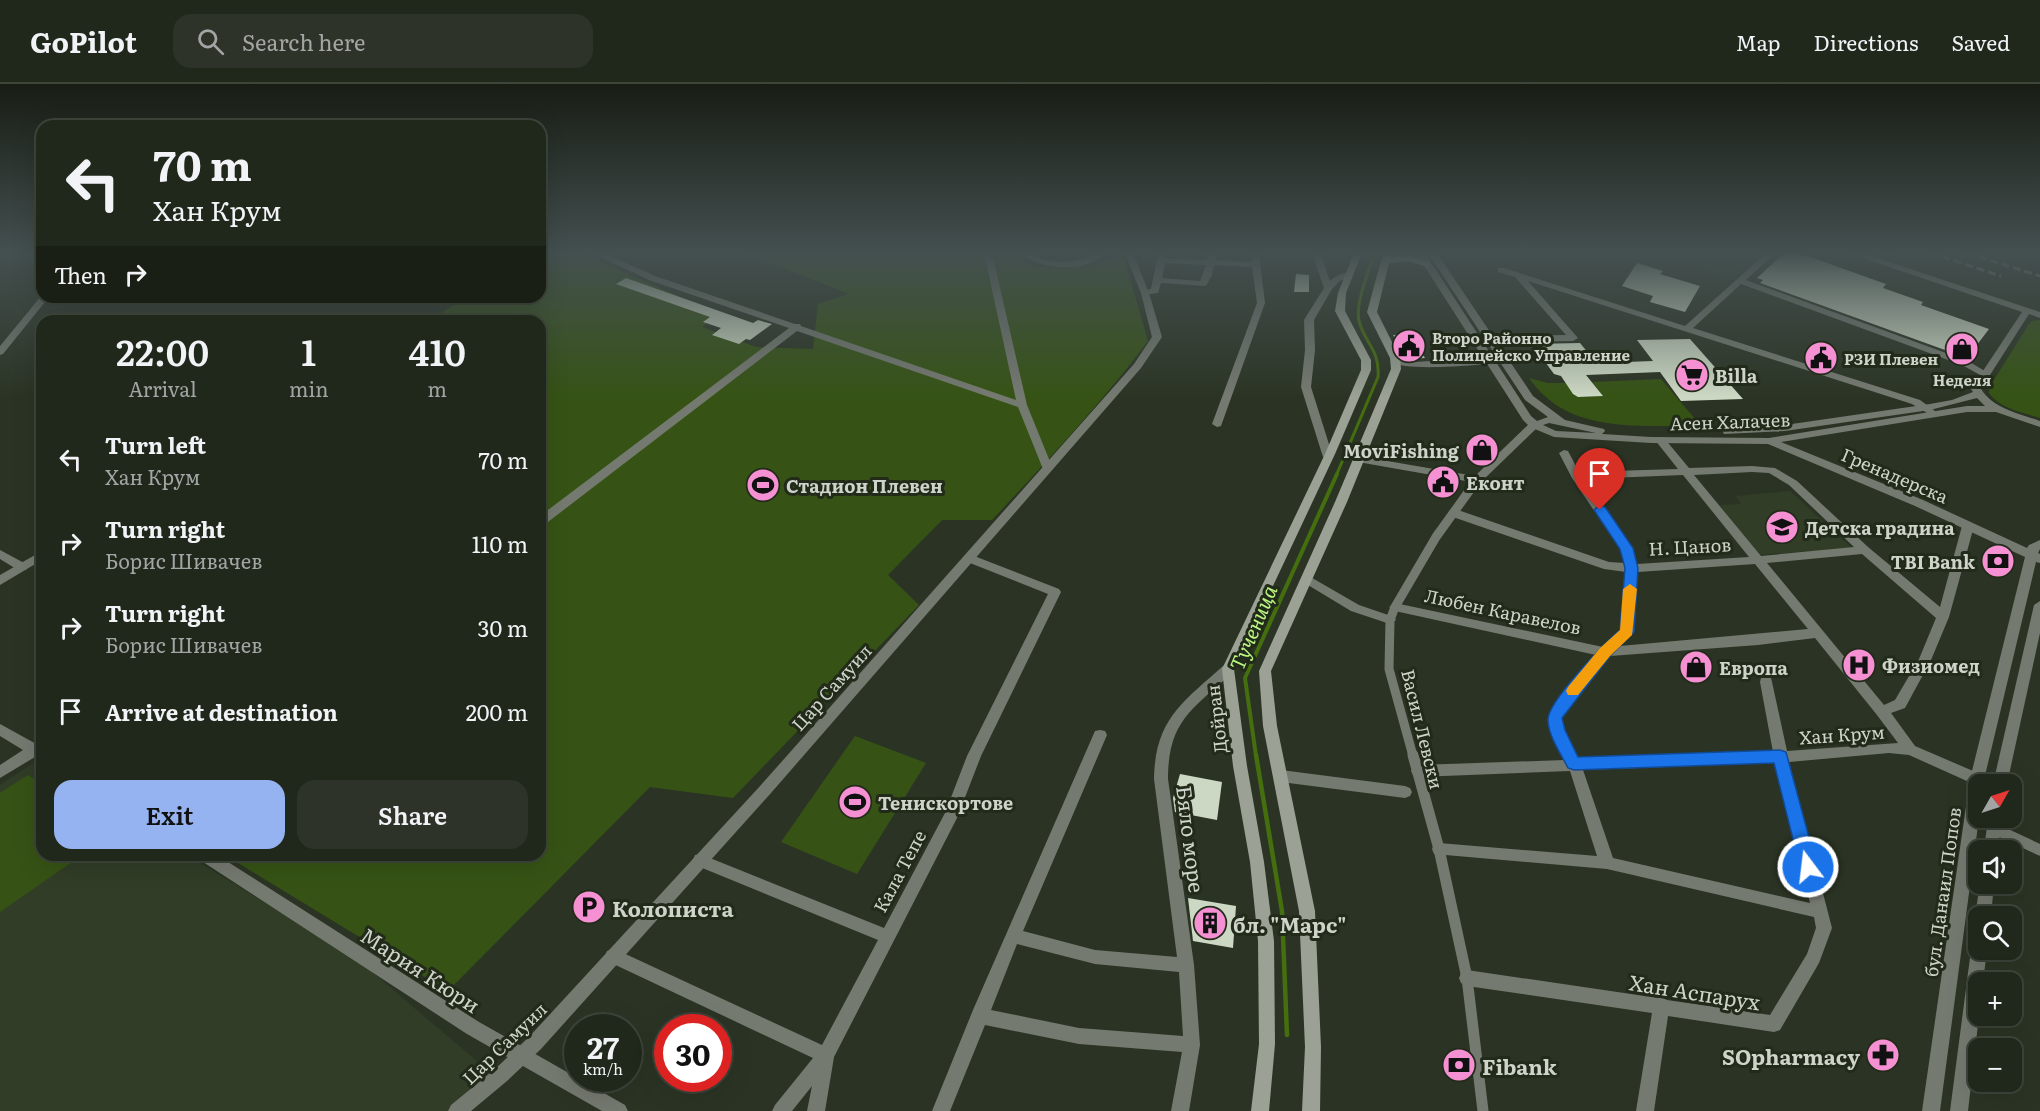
<!DOCTYPE html>
<html lang="en">
<head>
<meta charset="utf-8">
<style>
	body { margin:0; font-family:Literata,serif; background:#2d3328; color:#f1f3f6; height:100vh; display:flex; flex-direction:column; font-size:22px; white-space:nowrap }
	* { box-sizing:border-box; margin:0 }
	p { font-size:20px; color:#a2a5a3 }
	.icon { flex:none; width:33px; height:33px; fill:none; stroke:currentColor; stroke-width:2; stroke-linecap:round; stroke-linejoin:round }
	.map { position:relative; flex:1; overflow:hidden }
	.sheet { position:absolute; left:36px; top:231px; width:510px; height:546px; display:flex; flex-direction:column; background:#20271b; border-radius:18px; box-shadow:0 6px 24px #0002,0 0 0 2px #3d443a }
	.sheet>* { flex:none }
	.guide { position:absolute; left:36px; top:36px; width:510px; height:183px; border-radius:18px; box-shadow:0 6px 24px #0002,0 0 0 2px #3d443a; background:#20271b; color:#f1f3f6; overflow:hidden }
	.needle { width:39px; rotate:51deg }
	.controls { position:absolute; left:1968px; top:690px; display:grid; gap:12px }
	.controls a { display:grid; place-items:center; width:54px; height:54px; border-radius:12px; background:#20271b; box-shadow:0 6px 24px #0002,0 0 0 2px #3d443a; font-size:30px }
	.speed { position:absolute; left:564px; top:930px; display:flex; gap:12px; font-size:30px; font-weight:700; text-align:center }
	.speed>* { display:grid; place-content:center; width:78px; height:78px; border-radius:50%; background:#20271b; box-shadow:0 6px 24px #0002,0 0 0 2px #3d443a; line-height:1 }
	.speed small { font-size:15px; font-weight:400 }
	.speed .limit { border:9px solid #d22; background:#fff; color:#111 }
	.pin { position:absolute; display:grid; place-items:center; width:51px; height:51px; color:#fff; margin:-62px -26px; border-radius:50% 50% 50% 0; rotate:-45deg; box-shadow:0 0 6px #0007 }
	.pin .icon { rotate:45deg }
	.me { position:absolute; width:66px; margin:-33px; rotate:345deg; stroke-linejoin:round; filter:drop-shadow(0 0 4px #0008) }
	.turn { display:flex; align-items:center; gap:21px; height:126px; padding:0 18px; font-size:27px }
	.turn .icon { width:78px; height:78px; stroke-width:2.5 }
	.turn b { display:block; font-size:42px; line-height:51px }
	.then { display:flex; align-items:center; height:57px; padding:0 18px; background:#0003; gap:12px; font-size:22px }
	.eta { display:flex; justify-content:space-evenly; align-items:center; height:102px; text-align:center }
	.eta b { font-size:36px; font-weight:600; line-height:42px }
	.button { display:flex; gap:12px; margin-top:auto; padding:12px 18px }
	.button a { flex:1; height:69px; border-radius:18px; background:#95b2f1; color:#111; font-size:24px; font-weight:600; line-height:69px; text-align:center }
	.button a+a { background:#2d3328; color:#f1f3f6 }
	ul { padding:0; list-style:none }
	li { display:flex; align-items:center; gap:18px; height:84px; padding:0 18px }
	li div { flex:1 }
	li b { display:block; font-size:22px }
	li em { font-style:normal }
	header { display:flex; align-items:center; gap:36px; box-sizing:border-box; height:84px; padding:0 30px; background:#20271b; border-bottom:2px solid #3d443a }
	header strong { font-size:28px }
	nav { display:flex; gap:33px; margin-inline-start:auto; font-size:21px }
	.search { width:420px; height:54px; background:#2d3328; display:flex; align-items:center; gap:15px; box-sizing:border-box; padding:0 21px; border-radius:18px; color:#a2a5a3; font-size:22px }
	.map>svg:first-child { display:block }
	.built { fill:#313d27 }
	.green { fill:#365315 }
	.lines { fill:none; stroke-linecap:round; stroke-linejoin:round }
	.stream-far2 { stroke:#456e0e; stroke-width:3 }
	.stream-far1 { stroke:#456e0e; stroke-width:4 }
	.stream { stroke:#456e0e; stroke-width:4.5 }
	.building { fill:#ccd8c3 }
	.pedestrian-far1 { stroke:#757a71; stroke-width:9 }
	.pedestrian { stroke:#757a71; stroke-width:11 }
	.minor { fill:#757a71; fill-rule:evenodd }
	.tertiary { fill:#757a71; fill-rule:evenodd }
	.secondary { fill:#9ba295; fill-rule:evenodd }
	.rail { stroke:#7e8578; stroke-width:3; stroke-dasharray:8 4; stroke-linecap:butt }
	.route { fill:#1a73e8; stroke:#114b97; stroke-width:1.5 }
	.slow { fill:#f59e0b }
	.labels { text-anchor:middle; dominant-baseline:central; stroke-width:6; stroke-linejoin:round; paint-order:stroke }
	.far-poi-label { font-size:15px; font-weight:bold; fill:#ced4ca; stroke:#222a1a; text-anchor:start }
	.poi-label { font-size:18px; font-weight:bold; fill:#ced4ca; stroke:#222a1a; text-anchor:start }
	.street-label { font-size:18px; fill:#ced4ca; stroke:#222a1a }
	.water-label { font-size:20px; font-style:italic; fill:#baf682; stroke:#222a1a }
	.near-street-label { font-size:21px; fill:#ced4ca; stroke:#222a1a }
	.near-poi-label { font-size:21px; font-weight:bold; fill:#ced4ca; stroke:#222a1a; text-anchor:start }
</style>
</head>
<body>
<header>
<strong>GoPilot</strong>
<div class="search"><svg class="icon" aria-label="search" viewBox="0 0 24 24"><circle cx="10" cy="10" r="6"/><path d="M15 15l6 6"/></svg>Search here</div>
<nav><a>Map</a><a>Directions</a><a>Saved</a></nav>
</header>
<div class="map">
<svg width="2040" height="1027" viewBox="0 0 2040 1027">
	<rect width="100%" height="100%" fill="#2b3424"/>
	<g class="built">
		<polygon points="1664,169 1760,169 1733,196"/>
		<polygon points="1790,407 1852,464 1758,471 1719,421 1741,420 1736,412"/>
		<polygon points="32,680 42,685 42,771 187,771 358,876 492,990 448,1027 0,1027 0,701"/>
	</g>
	<g class="green">
		<path d="M540,169h39l141,61 -18,13 54,20 57,2 5,-45 31,-10 -104,-41h280l-3,8 14,6 56,-1 31,-11 25,86c-48,64 -102,121 -156,179h-50l-54,55 31,30 -186,193 -83,-11 -202,204 -223,-136h315v-534h-112l39,-24h73z"/>
		<path d="M2040,236v98c-18,-6 -39,-9 -51,-25l1,-7 39,-62 3,-3z"/>
		<path d="M1529,294l19,5h18l12,14 22,-1 1,-2 -9,-12 69,-3 40,47c-61,-1 -133,9 -172,-48z"/>
		<polygon points="855,652 926,679 857,790 781,758"/>
		<polygon points="28,691 42,700 42,771 82,771 0,828 0,709"/>
	</g>
	<g class="lines">
		<path class="stream-far2" d="M1336,392l42,-99c2,-28 -13,-33 -19,-56 -4,-19 10,-50 16,-68"/>
		<polyline class="stream-far1" points="1256,672 1245,594 1337,390"/>
		<polyline class="stream" points="1256,671 1282,827 1287,951"/>
	</g>
	<g class="building">
		<polygon points="1784,169 1799,169 1886,200 1883,204 1923,218 1921,221 1989,245 1967,274 1760,199 1763,196 1757,194"/>
		<polygon points="1637,179 1663,187 1660,190 1700,202 1685,228 1650,218 1653,212 1622,202"/>
		<polygon points="1296,190 1309,191 1309,208 1294,208"/>
		<polygon points="626,194 753,239 758,236 772,240 750,256 746,255 739,260 712,251 721,244 703,238 710,233 616,200"/>
		<polygon points="1409,250 1425,274 1409,275 1393,251"/>
		<polygon points="1690,255 1743,315 1681,317 1660,288 1586,291 1603,312 1578,313 1573,310 1561,292 1554,290 1532,260 1580,259 1593,275 1624,275 1626,278 1653,277 1637,256"/>
		<polygon points="1180,690 1222,698 1217,736 1175,728 1173,714"/>
		<polygon points="1188,814 1236,822 1233,864 1193,857"/>
	</g>
	<g class="lines">
		<polyline class="pedestrian-far1" points="1413,672 1389,585 1390,536 1395,523 1436,453 1477,396"/>
		<g class="pedestrian">
			<polyline points="1413,671 1439,765 1467,894 1483,1027"/>
			<polyline points="1993,744 2040,766"/>
		</g>
		<g class="minor">
			<polygon points="592,169 604,169 655,192 795,240 800,240 801,242 1016,316 984,169 992,169 1027,321 1053,385 1048,388 1043,385 1018,323 797,247 544,441 540,442 540,432 789,244 649,196"/>
			<path d="M1019,169c10,0 15,3 24,6 16,5 33,3 48,-3l-2,-3h9l3,4c-21,16 -61,12 -82,-4z"/>
			<path d="M1158,169h8v5l41,2 -1,-7h9v7l37,2 -1,-9h8l6,50 -44,123 -4,1 -5,-3 45,-121 -5,-36 -38,-2 -2,10 -6,11 -45,-3 -3,10 -16,2v-4l9,-2zM1165,179l41,2 -6,16 -38,-3z"/>
			<path d="M1312,169h8l10,28c6,-6 19,-12 25,-7l-15,7 -8,8 -18,31 1,30 -4,37 22,70 -5,3 -5,-3 -22,-70 4,-37 -1,-30 20,-32z"/>
			<polygon points="1766,169 1775,169 1746,196 1968,277 1990,290 1988,292 1982,292 1962,281 1741,200 1693,244 1920,316 1939,330 1934,333 1912,320 1528,197 1578,254 1573,257 1513,258 1508,255 1513,252 1566,251 1515,193 1498,188 1498,184 1504,184 1685,242"/>
			<polygon points="42,211 42,213 49,213 3,270 0,271 0,262"/>
			<path d="M1504,272l5,3 -2,2c-19,4 -102,11 -116,1l5,-3 19,3z"/>
			<polygon points="1534,338 1539,341 1538,343 1481,398 1477,399 1358,378 1353,375 1358,372 1475,392 1530,339"/>
			<path d="M1660,353l4,1 25,30 63,-2 23,2 22,13 71,66 72,60 22,-81 6,-4 4,1 2,3 -25,91 -18,43 -26,48 -14,5 24,33 79,34 2,4 -18,2 -69,-31 -20,-2 -100,9 43,166 -13,35 -39,67 -6,2 -106,-16 -14,95h-18l16,-98 -185,-27 -6,-3 -2,-5 2,-5 6,-3 191,28 3,-1 6,3 103,15 37,-61 9,-26 -2,-11 -207,-48 -173,-15 -2,-5 2,-5 5,-1 158,13 -27,-85 -152,6 -5,-2 -2,-4 2,-4 5,-2 147,-5c-5,-12 -14,-23 -16,-35 -3,-21 33,-56 47,-70l-201,-44 -6,-4 6,-4 208,44 18,-17 5,-58 -22,-3 -154,-53 -2,-3 2,-3h8l151,52 16,1 -5,-14 -48,-71 -13,-25 5,-3 4,1 11,21 99,-3 -23,-29zM1752,388l17,1 20,12 65,62 -93,9 -67,-81zM1683,391l66,82 -112,7 -7,-19 -46,-66zM1862,470l74,64 -17,41 -24,41 -11,5 -117,-142zM1755,480l53,65 -188,17 13,-14 5,-60zM1815,554l62,77 21,28 -111,8 -15,-69 -1,-4h-10l-1,4 13,70 -195,7c-5,-11 -14,-22 -16,-34 -3,-20 34,-55 48,-69l148,-11zM1776,679l34,140 -197,-45 -30,-88z"/>
			<polygon points="0,466 26,480 28,483 26,486 18,486 0,475"/>
			<polygon points="969,470 1059,505 1061,508 981,672 957,734 834,973 825,1027 807,1027 812,1002 792,1027 772,1027 775,1021 813,974 607,877 605,872 607,867 613,865 619,867 822,961 878,856 695,781 693,776 695,771 700,770 884,844 945,729 967,672 1048,510 965,477 963,474 965,471"/>
			<polygon points="1307,491 1359,521 1394,533 1396,536 1390,540 1351,527 1303,498 1301,495"/>
			<path d="M1228,580l5,2 1,3 -1,3c-40,37 -65,48 -65,107l26,186 6,80 -11,66h-18l11,-59 -103,-8 -94,-19 -35,86h-18l41,-101 122,-279 5,-1 5,1 2,4 -84,196 72,19 82,7 -23,-178c1,-60 29,-77 69,-113zM1017,860l78,20 84,8 4,64 -104,-8 -88,-18z"/>
			<polygon points="0,640 40,662 42,664 42,677 35,673 0,694 0,681 23,666 0,652"/>
			<polygon points="1281,686 1405,702 1410,704 1412,708 1410,712 1405,714 1281,698 1276,696 1274,692 1276,688"/>
			<polygon points="198,771 217,771 479,938 625,1021 628,1027 602,1027 467,950 200,776"/>
		</g>
		<g class="tertiary">
			<polygon points="1125,169 1133,169 1149,209 1162,253 1141,284 771,709 541,965 507,997 471,1027 448,1027 451,1021 495,985 529,953 761,701 1134,280 1152,253 1141,209"/>
			<path d="M1416,169h9l106,163 6,5 11,-4 -23,-17 -97,-147h9l96,143 32,24 39,9 1,2 -3,3 49,3 118,1 198,-32h18l-8,-8 -47,12 -145,21 -61,3 -1,-2 1,-2 4,-1 57,-4 145,-21 22,-4 21,-8 -2,-3 51,-77 -174,-59h14l178,59v6l-11,-4 -48,75c13,20 37,24 59,32v6l-44,-15h-29l-186,30 142,58 104,48 2,-3 11,-5v9l-2,4 2,1v9l-4,-1 -53,222h-5l1,34 -39,293h-18l48,-332 55,-222 -110,-51 -147,-62 -117,-1 -97,-6 -24,-10 -7,-7zM1549,339l47,10 -40,-2 -13,-6z"/>
			<polygon points="42,467 42,476 0,501 0,491"/>
			<polygon points="2040,517 2040,549 2007,700 1993,700 2034,521"/>
			<polygon points="1988,734 2002,734 1998,766 1984,766"/>
			<polygon points="1980,800 1994,800 1991,832 1978,832 1978,837 1975,832"/>
			<polygon points="1978,859 1978,866 1987,866 1983,898 1978,898 1979,932 1968,1027 1950,1027 1971,866 1973,861"/>
		</g>
		<g class="secondary">
			<polygon points="1354,169 1362,169 1346,209 1345,227 1371,276 1371,286 1335,370 1234,585 1247,682 1264,778 1274,857 1275,960 1269,1027 1251,1027 1259,960 1258,857 1250,778 1233,682 1222,585 1325,370 1361,286 1361,276 1335,227 1338,209"/>
			<polygon points="1385,169 1394,169 1391,174 1408,171 1431,180 1427,183 1408,177 1389,179 1377,228 1400,274 1401,285 1347,418 1271,587 1277,642 1315,827 1321,963 1320,1027 1302,1027 1305,963 1299,827 1263,642 1259,587 1335,418 1391,285 1390,274 1367,228 1381,177"/>
		</g>
		<g class="rail">
			<polyline points="1885,169 1892,172"/>
			<polyline points="1931,169 2001,192"/>
			<polyline points="1967,169 2040,192"/>
		</g>
	</g>
	<linearGradient id="sky" x2="0" y2="1"><stop stop-color="#181d14"/><stop offset="0.54" stop-color="#445050"/><stop offset="1" stop-color="#445050" stop-opacity="0"/></linearGradient>
	<rect width="2040" height="313" fill="url(#sky)"/>
	<path class="route" d="M1600,421l5,2 28,41 5,20 -4,64 -24,24 -48,62 3,12 13,27 202,-7 6,2 31,115 -3,5 -6,2 -6,-2 -2,-5 -26,-104 -200,7 -6,-2c-7,-14 -19,-31 -20,-47 -2,-18 57,-78 72,-91l5,-62 -5,-19 -26,-39z"/>
	<polygon class="slow" points="1630,500 1637,505 1632,551 1610,572 1578,611 1568,611 1566,607 1568,603 1600,564 1620,546 1623,505"/>
	<defs>
		<g id="civic-disc" transform="scale(1.725)"><circle r="9.5" fill="#f591d2" stroke="#222a1a"/><path d="M-.6-6.5H3V-4.5H.6V-3L4-1V1h2V6H-6V1h2V-1L-.6-3ZM-1.2 2.5V6h2.4V2.5Z" fill="#111"/></g>
		<g id="shop-disc" transform="scale(1.725)"><circle r="9.5" fill="#f591d2" stroke="#222a1a"/><path d="M-5-2.5h2.3a2.7 3.5 0 0 1 5.4 0H5L5.5 6h-11ZM-1.5-2.5h3a1.5 2.3 0 0 0-3 0Z" fill="#111"/></g>
		<g id="supermarket-disc" transform="scale(1.725)"><circle r="9.5" fill="#f591d2" stroke="#222a1a"/><path d="M-6-5.5h2.5l.6 2H6L4.5 2H-2.5L-4.4-4H-6ZM-1.5 3.2a1.3 1.3 0 1 0 .1 0ZM3 3.2a1.3 1.3 0 1 0 .1 0Z" fill="#111"/></g>
		<g id="stadium-disc" transform="scale(1.725)"><circle r="9.5" fill="#f591d2" stroke="#222a1a"/><path d="M0-5a6.5 5 0 1 0 0 10a6.5 5 0 1 0 0-10ZM-3.5-1.8h7v3.6h-7Z" fill="#111"/></g>
		<g id="school-disc" transform="scale(1.725)"><circle r="9.5" fill="#f591d2" stroke="#222a1a"/><path d="M0-5L7-2L0 1L-7-2ZM-4 1L0 2.5L4 1V4Q0 6-4 4Z" fill="#111"/></g>
		<g id="bank-disc" transform="scale(1.725)"><circle r="9.5" fill="#f591d2" stroke="#222a1a"/><path d="M-6-4H6V4H-6ZM0-2.3a2.3 2.3 0 1 0 0 4.6a2.3 2.3 0 1 0 0-4.6Z" fill="#111"/></g>
		<g id="hospital-disc" transform="scale(1.725)"><circle r="9.5" fill="#f591d2" stroke="#222a1a"/><path d="M-5-5h3v3.5h4V-5h3V5h-3V1.5h-4V5h-3Z" fill="#111"/></g>
		<g id="parking-disc" transform="scale(1.725)"><circle r="9.5" fill="#f591d2" stroke="#222a1a"/><path d="M-3.5-5.5H1a3.5 3.5 0 0 1 0 7H-1V5.5H-3.5ZM-1-3.4V-.6H.8a1.4 1.4 0 0 0 0-2.8Z" fill="#111"/></g>
		<g id="building-disc" transform="scale(1.725)"><circle r="9.5" fill="#f591d2" stroke="#222a1a"/><path d="M-4-6H4V6H1V3H-1V6H-4ZM-2.5-4.3h1.7v1.8h-1.7ZM.8-4.3h1.7v1.8H.8ZM-2.5-1h1.7V.8h-1.7ZM.8-1h1.7V.8H.8Z" fill="#111"/></g>
		<g id="pharmacy-disc" transform="scale(1.725)"><circle r="9.5" fill="#f591d2" stroke="#222a1a"/><path d="M-2-6h4v4h4v4h-4v4h-4v-4h-4v-4h4Z" fill="#111"/></g>
	</defs>
	<g fill-rule="evenodd">
		<use href="#civic-disc" x="1409" y="262"/>
		<use href="#shop-disc" x="1962" y="265"/>
		<use href="#civic-disc" x="1821" y="274"/>
		<use href="#supermarket-disc" x="1692" y="291"/>
		<use href="#shop-disc" x="1482" y="366"/>
		<use href="#civic-disc" x="1443" y="398"/>
		<use href="#stadium-disc" x="763" y="401"/>
		<use href="#school-disc" x="1782" y="443"/>
		<use href="#bank-disc" x="1998" y="477"/>
		<use href="#hospital-disc" x="1859" y="581"/>
		<use href="#shop-disc" x="1696" y="583"/>
		<use href="#stadium-disc" x="855" y="718"/>
		<use href="#parking-disc" x="589" y="823"/>
		<use href="#building-disc" x="1210" y="839"/>
		<use href="#pharmacy-disc" x="1883" y="971"/>
		<use href="#bank-disc" x="1459" y="981"/>
	</g>
	<g class="labels">
		<g class="far-poi-label">
			<text x="1432" y="253">Второ Районно<tspan x="1432" dy="17">Полицейско Управление</tspan></text>
			<text x="1844" y="274">РЗИ Плевен</text>
			<text x="1962" y="295" text-anchor="middle">Неделя</text>
		</g>
		<g class="poi-label">
			<text x="1715" y="291">Billa</text>
			<text x="1459" y="366" text-anchor="end">MoviFishing</text>
			<text x="1466" y="398">Еконт</text>
			<text x="786" y="401">Стадион Плевен</text>
			<text x="1805" y="443">Детска градина</text>
			<text x="1975" y="477" text-anchor="end">TBI Bank</text>
			<text x="1882" y="581">Физиомед</text>
			<text x="1719" y="583">Европа</text>
			<text x="878" y="718">Тенискортове</text>
		</g>
		<g class="street-label">
			<text transform="translate(1730 337) rotate(-2)">Асен Халачев</text>
			<text transform="translate(1895 391) rotate(23)">Гренадерска</text>
			<text transform="translate(1690 462) rotate(-3)">Н. Цанов</text>
			<text transform="translate(1503 527) rotate(12)">Любен Каравелов</text>
			<text transform="translate(831 603) rotate(-48)">Цар Самуил</text>
			<text transform="translate(1216 635) rotate(-97)">Дойран</text>
			<text transform="translate(1423 645) rotate(76)">Васил Левски</text>
			<text transform="translate(1842 650) rotate(-4)">Хан Крум</text>
			<text transform="translate(899 787) rotate(-62)">Кала Тепе</text>
			<text transform="translate(1942 808) rotate(-82)">бул. Данаил Попов</text>
			<text transform="translate(504 959) rotate(-44)">Цар Самуил</text>
		</g>
		<g class="water-label">
			<text transform="translate(1252 543) rotate(-67)">Тученица</text>
		</g>
		<g class="near-street-label">
			<text transform="translate(1192 755) rotate(83)">Бяло море</text>
			<text transform="translate(421 885) rotate(33)">Мария Кюри</text>
			<text transform="translate(1695 907) rotate(9)">Хан Аспарух</text>
		</g>
		<g class="near-poi-label">
			<text x="612" y="823">Колописта</text>
			<text x="1233" y="839">бл. "Марс"</text>
			<text x="1860" y="971" text-anchor="end">SOpharmacy</text>
			<text x="1482" y="981">Fibank</text>
		</g>
	</g>
</svg>
<div class="controls">
<a><svg class="needle" viewBox="-14 -14 28 28"><path d="M0-13l5 13h-10z" fill="#e53935"/><path d="M0 13l5-13h-10z" fill="#a2a5a3"/></svg></a>
<a><svg class="icon" aria-label="sound" viewBox="0 0 24 24"><path d="M4 9h4l5-4v14l-5-4H4zM17 9q2 3 0 6"/></svg></a>
<a><svg class="icon" aria-label="search" viewBox="0 0 24 24"><circle cx="10" cy="10" r="6"/><path d="M15 15l6 6"/></svg></a>
<a>+</a>
<a>−</a>
</div>
<div class="speed"><div>27<small>km/h</small></div><div class="limit">30</div></div>
<div class="pin" style="left:1600px;top:426px;background:#d93025"><svg class="icon" aria-label="arrive" viewBox="0 0 24 24"><path d="M6 21V4h12l-3 4 3 4H6"/></svg></div>
<svg class="me" style="left:1808px;top:783px" viewBox="-20 -20 40 40"><circle r="17" fill="#1a73e8" stroke="#fff" stroke-width="3"/><path d="M0-11L8 9 0 5-8 9z" fill="#fff"/></svg>
<div class="guide">
<div class="turn"><svg class="icon" aria-label="left" viewBox="0 0 24 24"><path d="M17 20v-9H6M10 6l-5 5 5 5"/></svg><div><b>70 m</b>Хан Крум</div></div>
<div class="then">Then<svg class="icon" aria-label="right" viewBox="0 0 24 24"><path d="M7 20v-9h11M14 6l5 5-5 5"/></svg></div>
</div>
<section class="sheet">
<div class="eta">
<div><b>22:00</b><p>Arrival</p></div>
<div><b>1</b><p>min</p></div>
<div><b>410</b><p>m</p></div>
</div>
<ul>
<li><svg class="icon" aria-label="left" viewBox="0 0 24 24"><path d="M17 20v-9H6M10 6l-5 5 5 5"/></svg><div><b>Turn left</b><p>Хан Крум</p></div><em>70 m</em></li>
<li><svg class="icon" aria-label="right" viewBox="0 0 24 24"><path d="M7 20v-9h11M14 6l5 5-5 5"/></svg><div><b>Turn right</b><p>Борис Шивачев</p></div><em>110 m</em></li>
<li><svg class="icon" aria-label="right" viewBox="0 0 24 24"><path d="M7 20v-9h11M14 6l5 5-5 5"/></svg><div><b>Turn right</b><p>Борис Шивачев</p></div><em>30 m</em></li>
<li><svg class="icon" aria-label="arrive" viewBox="0 0 24 24"><path d="M6 21V4h12l-3 4 3 4H6"/></svg><div><b>Arrive at destination</b></div><em>200 m</em></li>
</ul>
<div class="button"><a>Exit</a><a>Share</a></div>
</section>
</div>
</body>
</html>
